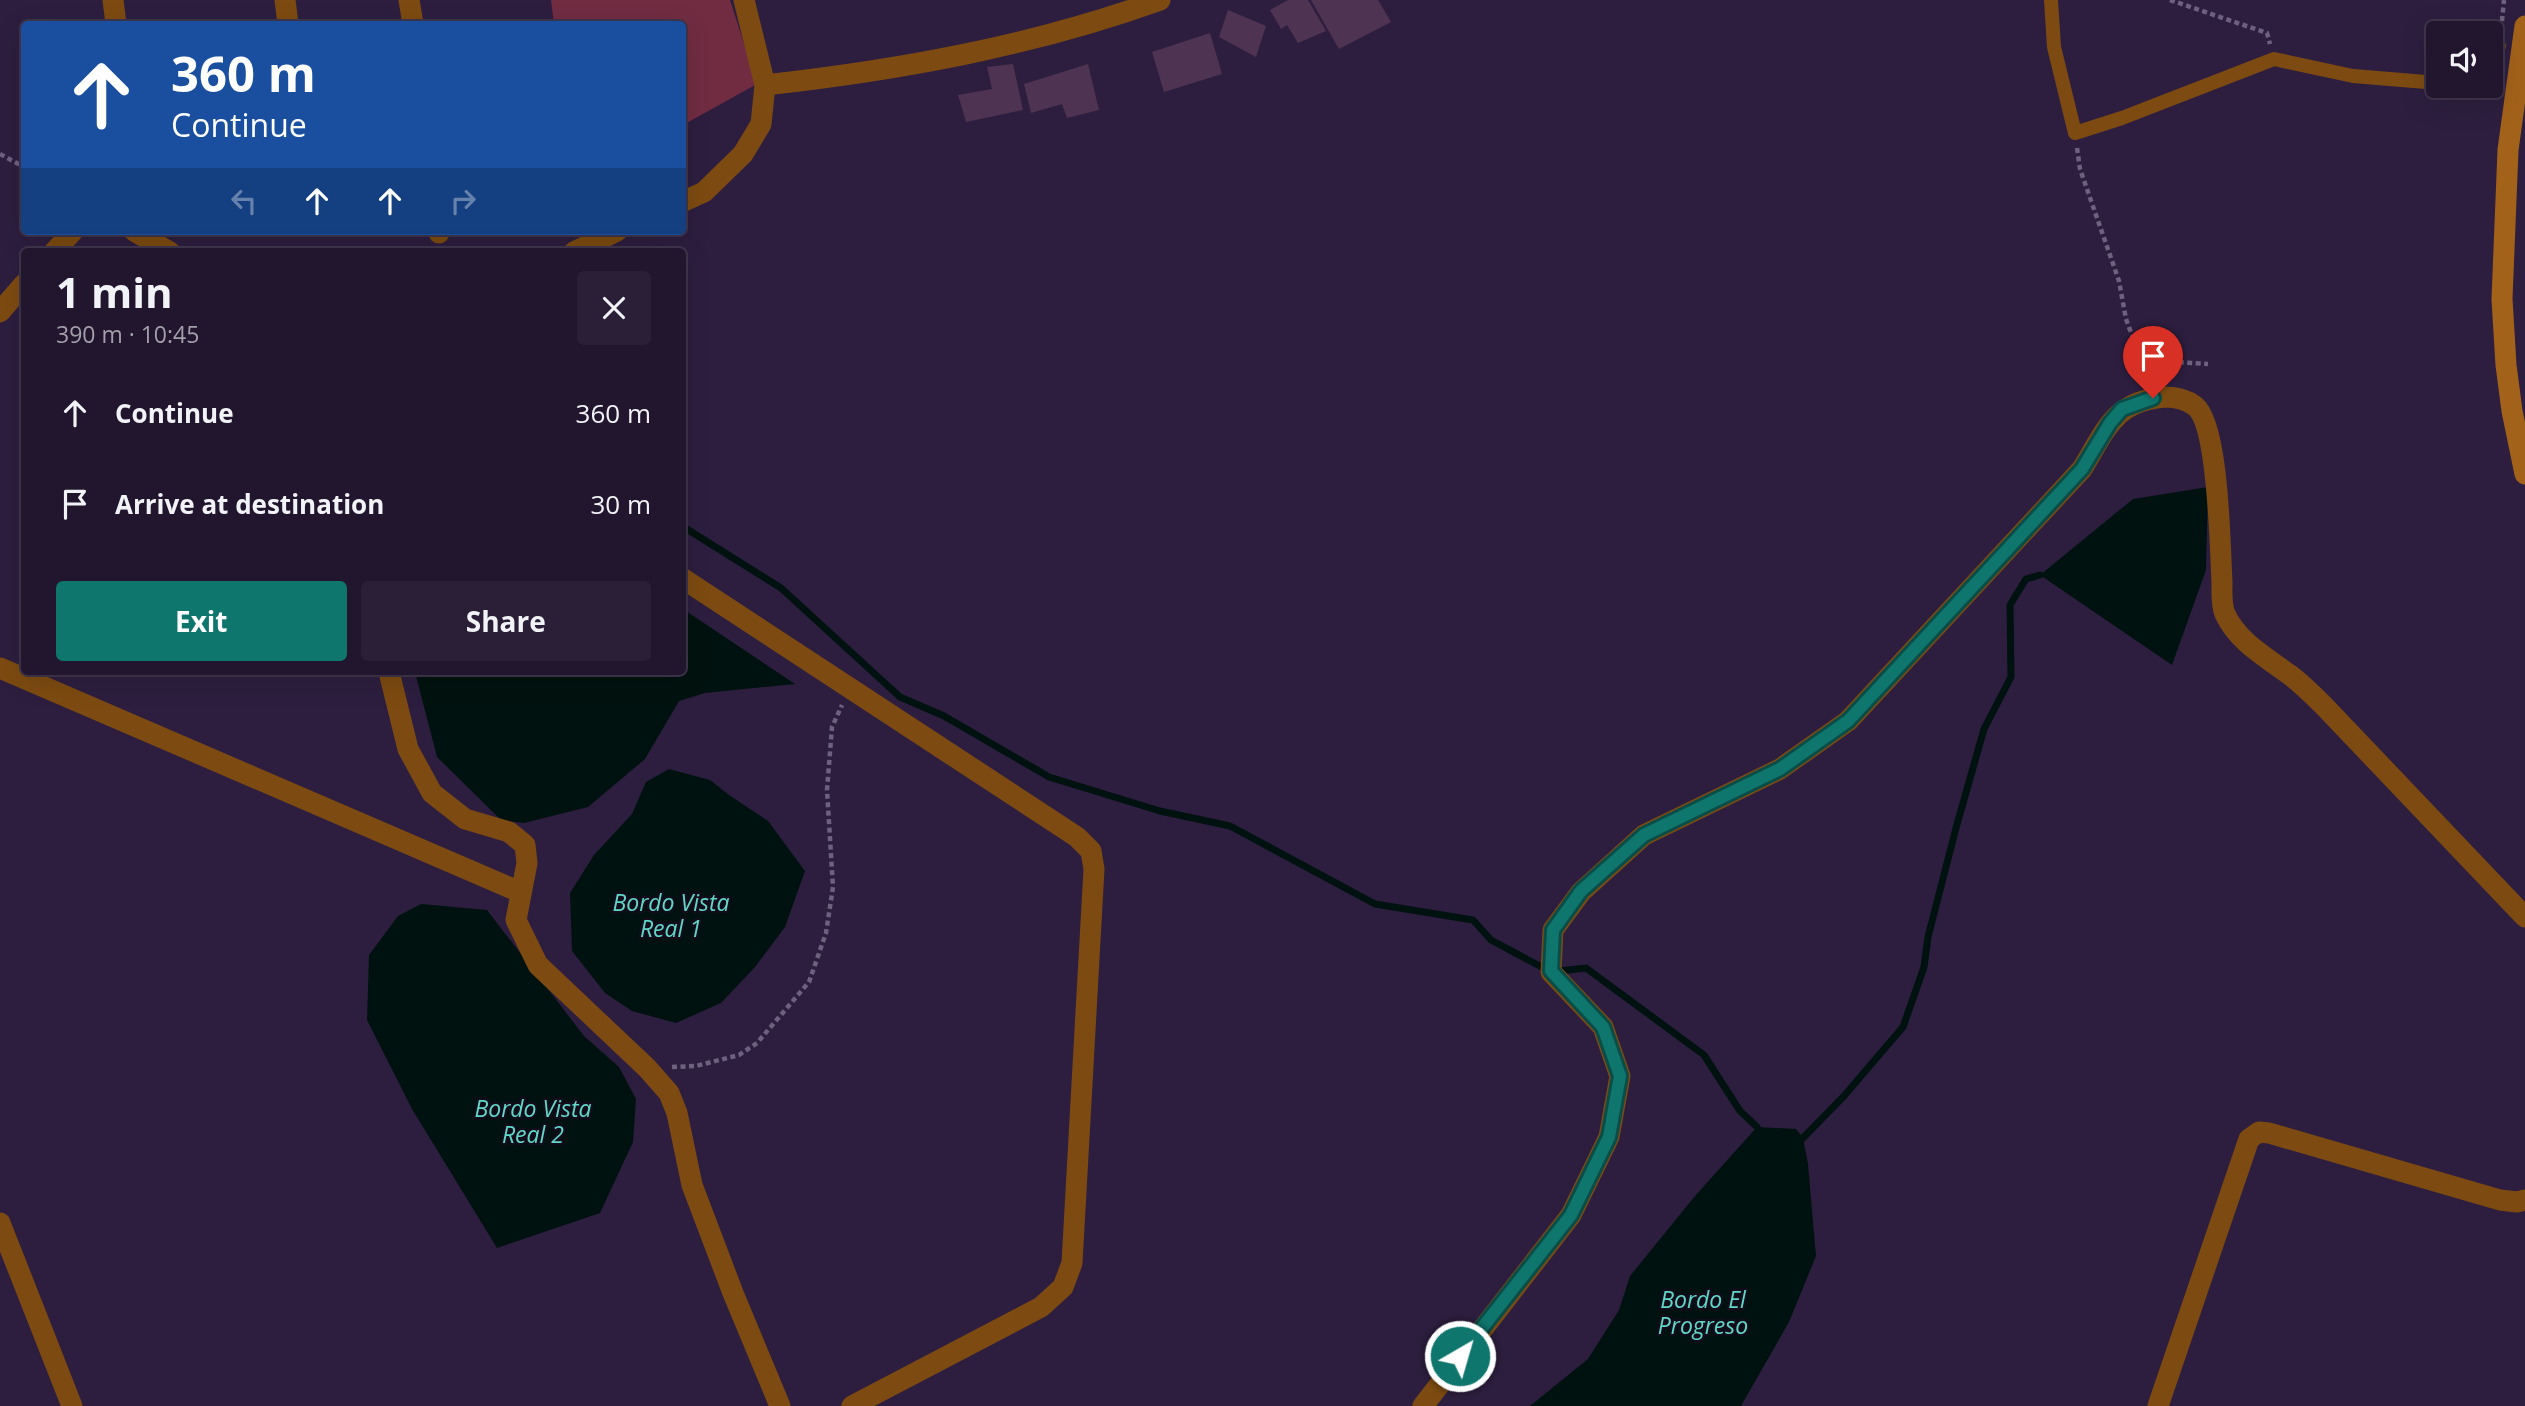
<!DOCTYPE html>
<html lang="en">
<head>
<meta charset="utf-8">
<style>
	body { margin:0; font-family:"Open Sans",sans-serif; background:#2a1f37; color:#f1f3f6; height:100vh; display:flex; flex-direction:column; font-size:26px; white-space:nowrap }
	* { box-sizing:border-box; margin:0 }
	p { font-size:23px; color:#a29faa }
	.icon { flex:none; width:38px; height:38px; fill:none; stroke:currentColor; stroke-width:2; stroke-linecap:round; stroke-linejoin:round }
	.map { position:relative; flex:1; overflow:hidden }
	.side { position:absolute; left:21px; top:248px; width:665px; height:427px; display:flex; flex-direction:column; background:#22162f; border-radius:7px; box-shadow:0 7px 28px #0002,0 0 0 2px #3f354b }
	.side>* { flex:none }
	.guide { position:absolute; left:21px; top:21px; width:665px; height:214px; border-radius:7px; box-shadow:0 7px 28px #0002,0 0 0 2px #3f354b; background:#1a4fa0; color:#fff; overflow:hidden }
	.fabs { position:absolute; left:2426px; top:21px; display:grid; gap:14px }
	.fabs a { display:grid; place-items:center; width:77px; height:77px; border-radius:7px; background:#22162f; box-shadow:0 7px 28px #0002,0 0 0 2px #3f354b; font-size:35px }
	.pin { position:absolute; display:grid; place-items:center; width:60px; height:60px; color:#fff; margin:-72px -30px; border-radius:50% 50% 50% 0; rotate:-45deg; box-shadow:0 0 7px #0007 }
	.pin .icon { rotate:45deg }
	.me { position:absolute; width:77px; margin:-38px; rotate:38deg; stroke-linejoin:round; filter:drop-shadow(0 0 5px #0008) }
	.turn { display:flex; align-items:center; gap:24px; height:147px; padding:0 35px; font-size:32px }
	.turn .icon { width:91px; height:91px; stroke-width:2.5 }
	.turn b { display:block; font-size:49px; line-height:60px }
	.lanes { display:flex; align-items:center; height:66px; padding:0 35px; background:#0003; justify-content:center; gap:35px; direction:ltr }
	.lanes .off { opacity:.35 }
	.round { display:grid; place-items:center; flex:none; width:74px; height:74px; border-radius:7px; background:#2a1f37 }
	.headline { display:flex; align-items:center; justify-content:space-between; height:119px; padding:0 35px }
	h1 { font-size:42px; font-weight:700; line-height:52px }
	.action { display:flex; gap:14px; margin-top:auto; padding:14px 35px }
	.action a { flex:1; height:80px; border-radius:7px; background:#0f766e; color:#fff; font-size:28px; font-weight:700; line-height:80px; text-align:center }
	.action a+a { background:#2a1f37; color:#f1f3f6 }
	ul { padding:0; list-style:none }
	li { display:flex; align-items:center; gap:21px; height:91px; padding:0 35px }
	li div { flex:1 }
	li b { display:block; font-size:26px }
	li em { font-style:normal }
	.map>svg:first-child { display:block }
	.green { fill:#712c42 }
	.water { fill:#00120f }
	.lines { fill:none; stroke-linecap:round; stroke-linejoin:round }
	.stream { stroke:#00120f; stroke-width:7 }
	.building { fill:#4f3352 }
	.path { stroke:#6e617f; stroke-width:4.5; stroke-dasharray:5 3.5; stroke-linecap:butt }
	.lane { stroke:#7d4b11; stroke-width:14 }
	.street { stroke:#7d4b11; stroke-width:21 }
	.secondary { stroke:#a3621a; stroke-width:21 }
	.route-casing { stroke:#0a4d48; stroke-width:18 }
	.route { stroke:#0f766e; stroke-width:12 }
	.labels { text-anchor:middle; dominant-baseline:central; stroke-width:5; stroke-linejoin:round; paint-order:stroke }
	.water-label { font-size:23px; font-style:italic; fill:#60d8c7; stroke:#120c1b }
</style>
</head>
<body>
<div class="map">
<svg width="2525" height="1406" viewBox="0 0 2525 1406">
	<rect width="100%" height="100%" fill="#2d1e3f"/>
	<polygon class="green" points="551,0 730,0 757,84 683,125 682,24 554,24"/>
	<g class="water">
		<polygon points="2208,487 2206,570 2172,665 2040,575 2133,499"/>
		<polygon points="683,609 795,684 705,693 679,701 645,759 588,807 524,823 501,820 437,757 415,672 682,672"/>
		<polygon points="669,769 710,780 729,795 768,821 805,871 785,927 755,967 721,1003 676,1023 632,1011 605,993 572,951 570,893 594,855 632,814 646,782"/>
		<polygon points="421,904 487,910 584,1036 619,1067 636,1099 633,1142 600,1213 497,1248 412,1109 367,1020 369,955 398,916"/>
		<polygon points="1757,1127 1796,1129 1803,1138 1808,1164 1816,1256 1789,1322 1741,1406 1530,1406 1588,1359 1619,1310 1630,1276 1695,1196"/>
	</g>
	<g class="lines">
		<g class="stream">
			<polyline points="682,526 781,588 900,697 944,716 1049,777 1160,811 1230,826 1375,904 1473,920 1491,940 1551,972 1586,968 1704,1055 1740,1111 1757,1127"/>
			<polyline points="1803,1138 1844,1096 1903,1027 1924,967 1928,937 1956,828 1984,729 2011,677 2010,605 2026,579 2040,575"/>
		</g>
	</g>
	<g class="building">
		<polygon points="1288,0 1308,0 1326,31 1298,43 1287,25 1281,29 1270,10"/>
		<polygon points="1311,0 1378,0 1391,22 1339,49"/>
		<polygon points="1228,10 1266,26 1256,57 1219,37"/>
		<polygon points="1210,33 1222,74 1164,92 1152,52"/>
		<polygon points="1013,64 1023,110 966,122 958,95 992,89 987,67"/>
		<polygon points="1088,64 1099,110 1067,118 1062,104 1031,113 1024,84"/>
	</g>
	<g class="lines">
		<g class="path">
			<polyline points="2170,0 2267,33 2270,44"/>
			<polyline points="2502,21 2504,0"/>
			<polyline points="2077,148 2080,169 2119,281 2126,319 2137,349 2161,361 2208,364"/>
			<polyline points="0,154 24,167"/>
			<polyline points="672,1067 696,1066 739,1055 757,1043 809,982 826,933 833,887 827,790 832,727 842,705"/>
		</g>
		<g class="lane">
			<polyline points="2051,0 2054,47 2075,133 2122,118 2274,59 2353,76 2438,83"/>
			<polyline points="2490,60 2499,46"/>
		</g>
		<g class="street">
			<polyline points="113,0 116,24"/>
			<polyline points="285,0 288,24"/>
			<polyline points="409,0 413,24"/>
			<path d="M765,85c135,-15 267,-39 395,-85"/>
			<polyline points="682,202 704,192 743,154 761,124 765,85 744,0"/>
			<polyline points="134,231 170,252"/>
			<polyline points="439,231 439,233"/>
			<polyline points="54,252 73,231"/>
			<polyline points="574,252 617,231"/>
			<polyline points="0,312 24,284"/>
			<polyline points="682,578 1077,837 1091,851 1094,869 1072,1263 1063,1287 1041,1307 852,1406"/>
			<polyline points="0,668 520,892"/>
			<polyline points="389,672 408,749 432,793 465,819 509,832 525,845 527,863 516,920 538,965 647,1068 669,1093 677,1113 692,1185 733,1293 780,1406"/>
			<polyline points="0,1223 72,1406"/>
			<path d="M1423,1406l148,-191 38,-78 11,-61 -17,-49 -52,-55 2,-42 28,-38 63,-57 136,-66 68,-48 234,-252c24,-39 32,-68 83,-72 10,0 21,2 30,9 24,19 25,143 27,176 0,9 -1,23 3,32 13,28 41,43 65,61 12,9 24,21 35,32l200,210"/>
			<polyline points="2158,1406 2249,1139 2259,1132 2269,1133 2500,1200 2517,1202 2525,1200"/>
		</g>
		<polyline class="secondary" points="2525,26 2508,150 2502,299 2506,365 2512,411 2525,474"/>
	</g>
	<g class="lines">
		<g class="route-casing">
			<polyline id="route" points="1460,1356 1571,1215 1609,1137 1620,1076 1603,1027 1551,971 1553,930 1581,891 1644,835 1780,769 1848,721 2082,469 2110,423 2122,409 2153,398"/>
		</g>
		<use href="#route" class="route"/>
	</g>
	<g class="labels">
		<g class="water-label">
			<text x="671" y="902">Bordo Vista<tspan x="671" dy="26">Real 1</tspan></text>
			<text x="533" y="1108">Bordo Vista<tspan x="533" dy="26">Real 2</tspan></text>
			<text x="1703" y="1299">Bordo El<tspan x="1703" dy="26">Progreso</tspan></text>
		</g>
	</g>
</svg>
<div class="fabs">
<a><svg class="icon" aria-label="sound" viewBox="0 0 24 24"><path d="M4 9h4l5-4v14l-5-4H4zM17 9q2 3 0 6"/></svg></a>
</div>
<div class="pin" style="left:2153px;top:398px;background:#d93025"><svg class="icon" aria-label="arrive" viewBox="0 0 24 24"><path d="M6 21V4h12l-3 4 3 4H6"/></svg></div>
<svg class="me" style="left:1460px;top:1356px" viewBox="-20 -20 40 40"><circle r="17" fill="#0f766e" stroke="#fff" stroke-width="3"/><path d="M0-11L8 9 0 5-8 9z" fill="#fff"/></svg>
<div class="guide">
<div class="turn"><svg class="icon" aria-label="ahead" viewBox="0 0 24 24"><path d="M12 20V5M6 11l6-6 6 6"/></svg><div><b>360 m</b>Continue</div></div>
<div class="lanes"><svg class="icon off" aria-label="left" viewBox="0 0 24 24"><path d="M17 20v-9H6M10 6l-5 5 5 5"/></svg><svg class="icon" aria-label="ahead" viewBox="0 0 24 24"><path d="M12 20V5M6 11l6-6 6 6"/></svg><svg class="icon" aria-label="ahead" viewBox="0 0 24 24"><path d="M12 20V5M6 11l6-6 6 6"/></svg><svg class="icon off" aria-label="right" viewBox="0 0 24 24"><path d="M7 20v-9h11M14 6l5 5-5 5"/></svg></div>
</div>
<section class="side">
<div class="headline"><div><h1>1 min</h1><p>390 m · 10:45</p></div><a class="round"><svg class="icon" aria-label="close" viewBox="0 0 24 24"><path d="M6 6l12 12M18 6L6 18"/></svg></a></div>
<ul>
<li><svg class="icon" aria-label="ahead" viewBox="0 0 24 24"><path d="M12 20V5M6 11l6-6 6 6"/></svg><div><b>Continue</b></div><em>360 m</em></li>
<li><svg class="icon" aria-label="arrive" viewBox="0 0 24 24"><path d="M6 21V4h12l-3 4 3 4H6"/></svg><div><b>Arrive at destination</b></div><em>30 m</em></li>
</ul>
<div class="action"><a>Exit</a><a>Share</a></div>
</section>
</div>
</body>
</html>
